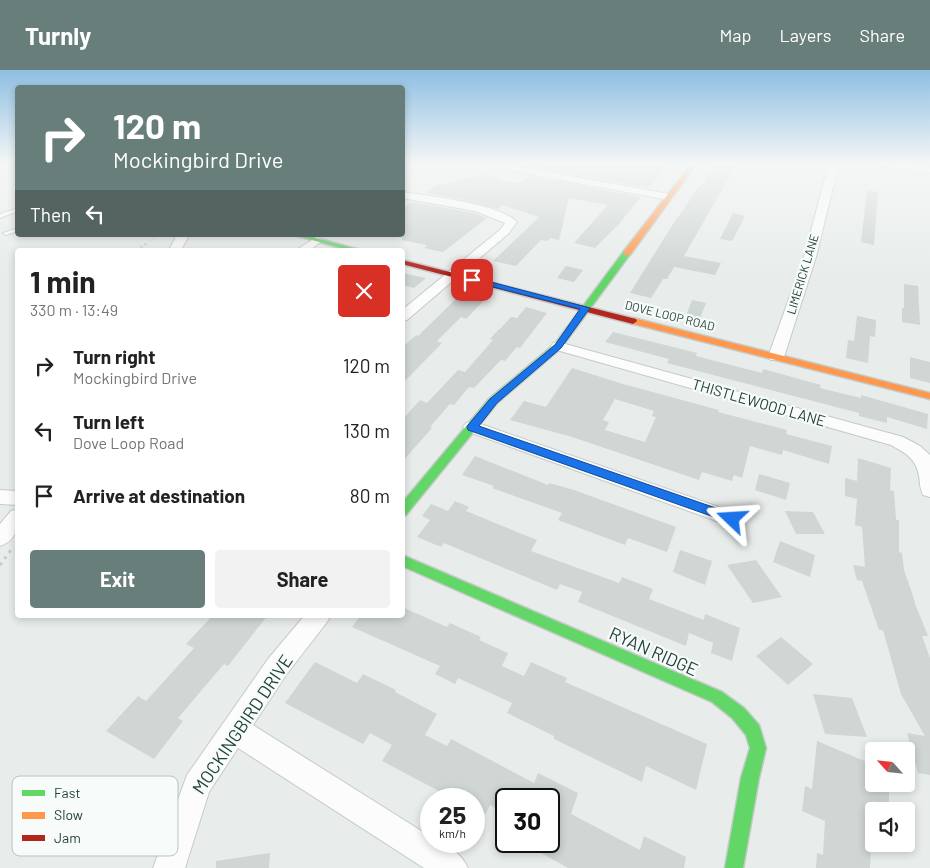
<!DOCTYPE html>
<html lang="en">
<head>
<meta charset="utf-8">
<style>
	body { margin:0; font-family:Barlow,sans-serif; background:#f2f2f2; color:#222; height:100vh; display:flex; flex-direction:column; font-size:19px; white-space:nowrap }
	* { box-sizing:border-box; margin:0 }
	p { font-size:16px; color:#767676 }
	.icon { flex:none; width:28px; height:28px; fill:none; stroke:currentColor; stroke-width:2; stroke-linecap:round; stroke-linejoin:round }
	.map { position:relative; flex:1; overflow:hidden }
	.panel { position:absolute; left:15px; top:178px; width:390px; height:370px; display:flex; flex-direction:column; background:#fff; border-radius:5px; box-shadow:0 2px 8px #0003 }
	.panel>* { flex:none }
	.banner { position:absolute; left:15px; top:15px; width:390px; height:152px; border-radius:5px; box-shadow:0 2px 8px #0003; background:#687e7a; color:#fff; overflow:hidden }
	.needle { width:32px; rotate:297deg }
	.controls { position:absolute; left:865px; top:672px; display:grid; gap:10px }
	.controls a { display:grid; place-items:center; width:50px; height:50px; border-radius:5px; background:#fff; box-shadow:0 2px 8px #0003; font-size:25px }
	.speed { position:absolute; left:420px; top:718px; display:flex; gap:10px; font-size:25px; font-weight:700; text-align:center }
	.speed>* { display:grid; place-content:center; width:65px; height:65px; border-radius:50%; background:#fff; box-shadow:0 2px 8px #0003; line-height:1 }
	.speed small { font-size:12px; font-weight:400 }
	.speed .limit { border:2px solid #111; border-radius:8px; background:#fff; color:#111 }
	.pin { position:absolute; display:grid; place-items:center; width:42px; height:42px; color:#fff; margin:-21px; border-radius:10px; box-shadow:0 2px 8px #0006 }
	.me { position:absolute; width:55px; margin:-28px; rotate:290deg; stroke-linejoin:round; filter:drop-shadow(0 0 4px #0008) }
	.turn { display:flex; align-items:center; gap:18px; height:105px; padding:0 15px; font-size:22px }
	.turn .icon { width:65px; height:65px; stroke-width:2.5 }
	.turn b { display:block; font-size:35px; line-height:42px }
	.then { display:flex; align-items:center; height:48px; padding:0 15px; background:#0003; gap:10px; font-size:19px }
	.round { display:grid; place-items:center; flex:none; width:52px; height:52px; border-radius:5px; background:#f2f2f2 }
	.summary { display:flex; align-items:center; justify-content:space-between; height:85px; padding:0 15px }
	h1 { font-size:30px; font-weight:700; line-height:38px }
	.action { display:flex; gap:10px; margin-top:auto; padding:10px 15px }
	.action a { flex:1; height:58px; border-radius:5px; background:#687e7a; color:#fff; font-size:20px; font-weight:700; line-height:58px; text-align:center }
	.action a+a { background:#f2f2f2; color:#222 }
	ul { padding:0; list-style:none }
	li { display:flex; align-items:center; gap:15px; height:65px; padding:0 15px }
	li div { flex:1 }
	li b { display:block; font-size:19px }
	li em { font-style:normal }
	header { display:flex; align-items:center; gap:30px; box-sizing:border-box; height:70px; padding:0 25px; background:#687e7a; color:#fff }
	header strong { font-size:24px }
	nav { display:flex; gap:28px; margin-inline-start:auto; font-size:18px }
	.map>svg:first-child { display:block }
	.building { fill:#cfd6d4; fill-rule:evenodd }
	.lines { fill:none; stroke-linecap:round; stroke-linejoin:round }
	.lane-casing { stroke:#c5cac8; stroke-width:2 }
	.street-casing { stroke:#c5cac8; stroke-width:2 }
	.fast-casing { stroke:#c3cac8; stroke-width:3 }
	.slow-casing { stroke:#c3cac8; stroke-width:3 }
	.jam-casing { stroke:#c3cac8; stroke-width:3 }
	.path-far3 { stroke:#c6cfcd; stroke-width:1; stroke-dasharray:1 2; stroke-linecap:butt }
	.path-far2 { stroke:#c6cfcd; stroke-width:2; stroke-dasharray:2 2.5; stroke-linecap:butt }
	.path-far1 { stroke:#c6cfcd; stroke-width:2.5; stroke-dasharray:2.5 3; stroke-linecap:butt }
	.path { stroke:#c6cfcd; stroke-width:3; stroke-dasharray:3 4.5; stroke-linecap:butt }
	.lane { fill:#fcfcfc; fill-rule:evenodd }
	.street { fill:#fcfcfc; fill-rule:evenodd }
	.fast { fill:#63d668; fill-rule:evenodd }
	.slow { fill:#ff974d; fill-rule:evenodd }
	.jam { fill:#b3261e; fill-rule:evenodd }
	.route { fill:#1a73e8; stroke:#114b97 }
	.labels { text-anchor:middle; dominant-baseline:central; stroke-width:4.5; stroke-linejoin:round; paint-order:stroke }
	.far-street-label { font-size:12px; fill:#23423d; stroke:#f7fbf9 }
	.street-label { font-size:15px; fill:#23423d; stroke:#f7fbf9 }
	.near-street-label { font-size:18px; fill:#23423d; stroke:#f7fbf9 }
	.key { fill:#f7fbf9; stroke:#b7c4c1; stroke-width:1 }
	.key-label { font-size:14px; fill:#23423d }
</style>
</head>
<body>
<header>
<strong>Turnly</strong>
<nav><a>Map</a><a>Layers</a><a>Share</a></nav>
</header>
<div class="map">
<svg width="930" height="798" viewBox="0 0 930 798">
	<rect width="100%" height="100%" fill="#e8edeb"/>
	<g class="building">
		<polygon points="546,93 641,93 667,97 648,118 539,98"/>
		<polygon points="717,93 735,93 732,97 735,97 684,186 721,193 715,205 674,197 667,209 663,209 651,228 630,223 678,146 679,146 699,116 702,116"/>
		<polygon points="486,103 504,111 515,113 522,112 529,106 641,127 618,155 595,178 574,173 608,135 569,128 559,170 550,168 548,171 541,170 516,196 493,191 539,147 503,135 498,139 464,130 425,123 438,114 442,115"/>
		<polygon points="867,120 878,122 874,175 861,172"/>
		<polygon points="412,132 474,143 487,148 443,182 424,178 427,175 402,170 402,138"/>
		<polygon points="733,143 745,146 734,168 732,171 720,169"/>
		<polygon points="566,196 583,200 574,212 557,208"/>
		<polygon points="402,203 426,208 414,218 402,215"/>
		<polygon points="904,214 918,216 920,255 902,252 902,238 904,238"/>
		<polygon points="467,218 490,224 466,249 461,247 437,271 442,273 402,314 402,278 416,265 418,266"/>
		<polygon points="692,230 706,233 698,254 684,251"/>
		<polygon points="526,237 547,243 520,278 517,277 505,291 501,290 474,318 469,317 454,335 450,334 430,357 432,358 402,392 402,350 420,330 427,333 458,300 465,302 493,270 490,269 499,259 500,259 511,247 517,248"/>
		<polygon points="857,246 876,250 875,267 870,266 868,293 846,288 848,270 854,271"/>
		<polygon points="613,262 697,283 696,286 762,303 763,299 821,315 820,318 861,328 861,325 928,344 927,359 887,347 887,353 859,346 859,343 667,293 669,289 605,272"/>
		<polygon points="910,287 930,292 930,313 910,308"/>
		<path d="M572,298l51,16 96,26 -1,2 69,18 -1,4 46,12 -3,18 -46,-14 -1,5 -32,-9 -8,32 -8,-3 -2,6 -30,-9 -3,8 -127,-43 -62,-17 14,-19 22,6zM615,329l39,12 -2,5 4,1 -11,25 -40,-12 4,-8 -6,-2z"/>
		<polygon points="475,386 548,415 549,413 574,420 676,457 667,482 628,468 625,475 558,450 562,443 492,418 494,416 462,405"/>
		<polygon points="858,388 891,398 890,420 894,421 896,450 899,450 899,482 902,483 904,500 915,532 914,531 928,566 922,566 930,588 930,705 918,703 907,663 925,666 901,624 883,560 879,560 862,511 857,510 853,495 865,497 862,457 855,455 857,429 845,426 845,408 857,411"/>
		<polygon points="759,404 790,413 786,430 755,420"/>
		<polygon points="455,431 469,437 466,441 537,470 531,481 619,513 622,507 653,519 649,529 704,550 705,544 740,558 732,591 711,583 713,573 689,563 686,576 578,532 582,522 560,514 557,520 444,473 441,477 417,467 430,450 422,446 431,434 448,441"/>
		<polygon points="785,441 813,442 825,464 796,464"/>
		<polygon points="780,471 815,485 810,507 773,492"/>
		<polygon points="680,480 712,491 705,515 673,502"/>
		<polygon points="756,490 774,516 782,527 753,533 727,495"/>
		<polygon points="402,537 447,557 450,553 481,567 479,570 508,583 502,596 524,606 531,592 567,608 565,612 707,674 696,720 646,696 642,712 554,669 554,666 507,643 512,633 458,608 455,614 435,604 440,596 352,557 361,545 402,545"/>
		<polygon points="213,545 268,545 228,596 224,594 178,648 183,651 154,689 106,661 138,626 146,631 194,578 186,574"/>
		<polygon points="781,567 813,594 788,615 756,586"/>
		<polygon points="315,592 357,613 363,604 396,620 395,622 437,644 425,665 447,676 451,669 534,713 538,703 578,723 571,744 640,780 644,766 686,787 684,798 568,798 520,771 555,771 549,768 549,729 506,729 506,744 490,735 486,744 474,738 474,729 454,729 382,691 392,675 370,663 363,674 285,633"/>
		<polygon points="813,624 852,628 867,667 825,664"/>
		<polygon points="817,671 874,695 874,714 889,714 889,738 873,731 870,798 816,798 817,783 823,785 825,751 802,741 805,716 812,719"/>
		<polygon points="270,783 269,798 216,798 216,791"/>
	</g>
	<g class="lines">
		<g class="lane-casing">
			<g id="lane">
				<polygon points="18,138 18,141 0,148 0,144"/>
				<polygon points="18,158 18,161 6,165 3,163"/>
			</g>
		</g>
		<g class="street-casing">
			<g id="street">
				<polygon points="7,93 18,93 18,97 9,95"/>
				<polygon points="829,93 839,93 816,187 784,287 781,290 771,290 768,287 804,187"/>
				<polygon points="875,93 897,93 930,97 930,103 880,96"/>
				<polygon points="516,96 669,124 674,127 669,130 513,101 511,99"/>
				<path d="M402,122c26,4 99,12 115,30l-8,11 -102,87 -5,1v-11l99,-81 4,-6 -30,-12 -73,-13z"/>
				<polygon points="177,165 189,165 181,180 169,180"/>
				<polygon points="317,167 323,170 310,180 296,180"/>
				<path d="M558,272l345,95 17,9 10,9v42l-7,-2c-3,-6 -3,-12 -4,-19 -3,-18 -14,-23 -28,-31l-338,-96 -2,-3 2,-3z"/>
				<polygon points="472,351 739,444 742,449 739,454 732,457 725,454 466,361 463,357 466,353"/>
				<polygon points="0,420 18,421 18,435 0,434"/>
				<path d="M18,439c0,16 0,31 -18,37v-22l11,-13z"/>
				<path d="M305,545h26l-4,7 -41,53 -33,50 178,112v4c15,0 31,14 37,27h-44l-186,-120 -29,44 -24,76h-32l34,-93 81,-116z"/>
			</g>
		</g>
		<g class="fast-casing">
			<g id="fast">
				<polygon points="294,165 305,165 360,180 348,180"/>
				<polygon points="624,181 631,183 561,278 497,333 406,445 402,446 402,433 489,329 555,274"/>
				<polygon points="402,485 722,622 744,638 759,655 766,678 759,708 743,798 725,798 741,708 750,678 746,665 732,648 712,632 402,496"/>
			</g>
		</g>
		<g class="slow-casing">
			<g id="slow">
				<polygon points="692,93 697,93 630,185 624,185 624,181"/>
				<polygon points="633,248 930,323 930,329 630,253 629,251"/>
			</g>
		</g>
		<g class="jam-casing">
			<polygon id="jam" points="402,190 636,249 637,251 633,254 402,194"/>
		</g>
		<polyline class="path-far3" points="145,174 158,165"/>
		<polyline class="path-far2" points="137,180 147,173"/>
		<polyline class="path-far1" points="18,378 18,391"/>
		<polyline class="path" points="0,495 11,480"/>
		<use href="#lane" class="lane"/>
		<use href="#street" class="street"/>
		<use href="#fast" class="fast"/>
		<use href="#slow" class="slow"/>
		<use href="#jam" class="jam"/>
	</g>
	<linearGradient id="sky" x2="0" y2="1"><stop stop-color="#8ebfe3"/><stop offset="0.46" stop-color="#f5f7f6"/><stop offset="1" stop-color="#f5f7f6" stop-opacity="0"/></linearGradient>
	<rect width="930" height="204" fill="url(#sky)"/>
	<polygon class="route" points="472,207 590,238 561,278 497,333 479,356 736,445 738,449 736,452 728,452 468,360 467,357 468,355 490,329 555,275 580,239 470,211 470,208"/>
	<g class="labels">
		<g class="far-street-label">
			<text transform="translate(802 204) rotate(-73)">LIMERICK LANE</text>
			<text transform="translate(670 245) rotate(14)">DOVE LOOP ROAD</text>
		</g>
		<g class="street-label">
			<text transform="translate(759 332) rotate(16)">THISTLEWOOD LANE</text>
		</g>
		<g class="near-street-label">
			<text transform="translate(654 581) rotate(24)">RYAN RIDGE</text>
			<text transform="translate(242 654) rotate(-56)">MOCKINGBIRD DRIVE</text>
		</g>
	</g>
	<rect x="12" y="706" width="166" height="80" rx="8" class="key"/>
	<rect x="22" y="720" width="23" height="6" fill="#63d668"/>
	<rect x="22" y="742" width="23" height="7" fill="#ff974d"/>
	<rect x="22" y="765" width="23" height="6" fill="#b3261e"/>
	<g class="key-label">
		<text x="54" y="728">Fast</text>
		<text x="54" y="750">Slow</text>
		<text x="54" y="773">Jam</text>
	</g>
</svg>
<div class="controls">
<a><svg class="needle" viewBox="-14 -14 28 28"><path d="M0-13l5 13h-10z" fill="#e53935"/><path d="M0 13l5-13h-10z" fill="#767676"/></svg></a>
<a><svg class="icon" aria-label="sound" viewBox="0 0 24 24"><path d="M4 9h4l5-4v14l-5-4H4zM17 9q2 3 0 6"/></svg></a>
</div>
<div class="speed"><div>25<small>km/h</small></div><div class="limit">30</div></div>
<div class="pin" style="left:472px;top:210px;background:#d93025"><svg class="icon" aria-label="arrive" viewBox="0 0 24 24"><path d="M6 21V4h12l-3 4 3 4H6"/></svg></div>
<svg class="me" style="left:732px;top:449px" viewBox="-20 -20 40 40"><path d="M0-17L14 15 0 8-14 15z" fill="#1a73e8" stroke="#fff" stroke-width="4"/></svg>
<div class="banner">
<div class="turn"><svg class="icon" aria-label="right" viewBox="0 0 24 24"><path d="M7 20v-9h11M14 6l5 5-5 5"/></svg><div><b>120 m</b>Mockingbird Drive</div></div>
<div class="then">Then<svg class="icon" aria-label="left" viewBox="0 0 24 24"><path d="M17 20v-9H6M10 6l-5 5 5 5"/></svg></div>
</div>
<section class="panel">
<div class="summary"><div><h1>1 min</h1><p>330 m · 13:49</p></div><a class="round" style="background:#d93025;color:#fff"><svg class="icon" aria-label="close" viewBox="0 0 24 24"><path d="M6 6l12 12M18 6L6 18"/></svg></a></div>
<ul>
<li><svg class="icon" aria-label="right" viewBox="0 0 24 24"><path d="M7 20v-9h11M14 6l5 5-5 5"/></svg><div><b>Turn right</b><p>Mockingbird Drive</p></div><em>120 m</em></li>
<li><svg class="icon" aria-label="left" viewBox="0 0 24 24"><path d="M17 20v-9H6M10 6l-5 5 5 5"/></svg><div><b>Turn left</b><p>Dove Loop Road</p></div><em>130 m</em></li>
<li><svg class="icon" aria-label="arrive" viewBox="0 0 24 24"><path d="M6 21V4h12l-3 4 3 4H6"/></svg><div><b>Arrive at destination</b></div><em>80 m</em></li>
</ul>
<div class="action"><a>Exit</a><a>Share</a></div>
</section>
</div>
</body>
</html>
